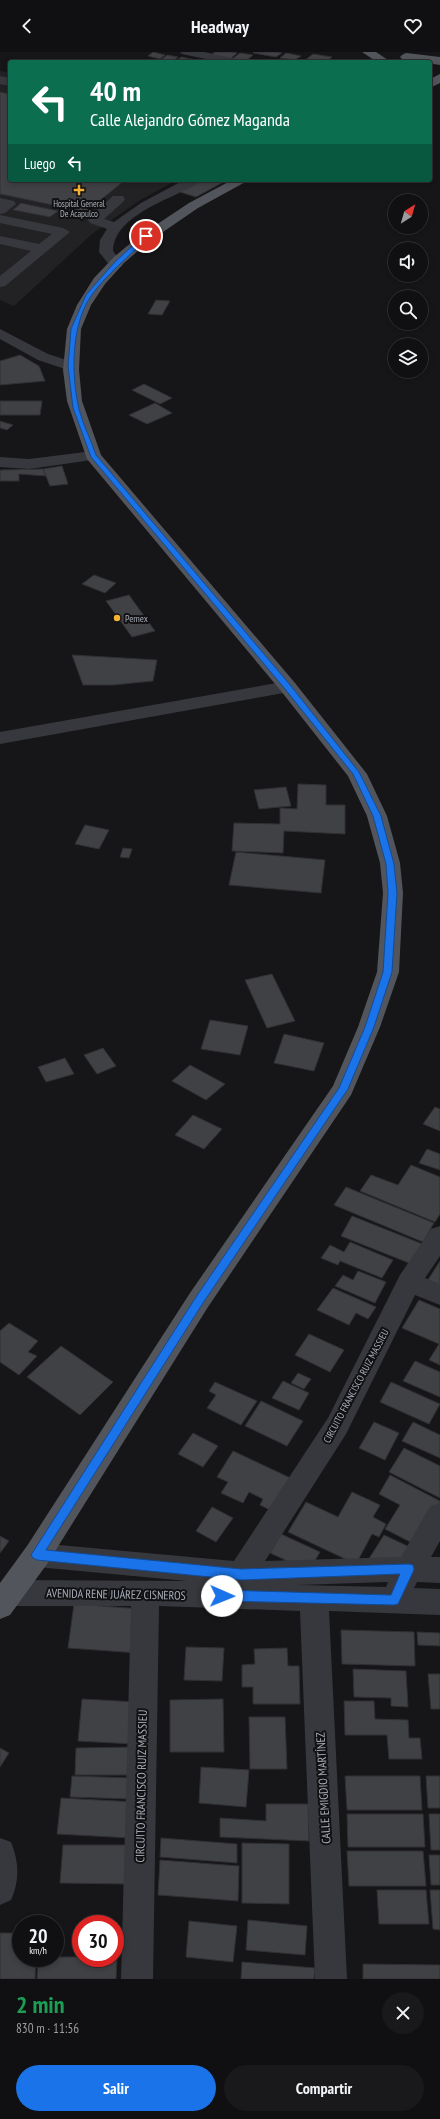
<!DOCTYPE html>
<html lang="es">
<head>
<meta charset="utf-8">
<style>
	body { margin:0; font-family:"PT Sans Narrow",sans-serif; background:#19191b; color:#f1f3f6; height:100vh; display:flex; flex-direction:column; font-size:15px; white-space:nowrap }
	* { box-sizing:border-box; margin:0 }
	p { font-size:13px; color:#9c9d9f }
	.icon { flex:none; width:22px; height:22px; fill:none; stroke:currentColor; stroke-width:2; stroke-linecap:round; stroke-linejoin:round }
	.map { position:relative; height:1927px; overflow:hidden }
	.sheet { display:flex; flex-direction:column; background:#101012; flex:1 }
	.sheet>* { flex:none }
	.banner { position:absolute; left:8px; top:8px; width:424px; height:122px; border-radius:4px; box-shadow:0 2px 6px #0003,0 0 0 1px #303032; background:#0b6e4f; color:#fff; overflow:hidden }
	.needle { width:26px; rotate:37deg }
	.controls { position:absolute; left:388px; top:142px; display:grid; gap:8px }
	.controls a { display:grid; place-items:center; width:40px; height:40px; border-radius:50%; background:#101012; box-shadow:0 2px 6px #0003,0 0 0 1px #303032; font-size:20px }
	.speed { position:absolute; left:12px; top:1863px; display:flex; gap:8px; font-size:20px; font-weight:700; text-align:center }
	.speed>* { display:grid; place-content:center; width:52px; height:52px; border-radius:50%; background:#101012; box-shadow:0 2px 6px #0003,0 0 0 1px #303032; line-height:1 }
	.speed small { font-size:10px; font-weight:400 }
	.speed .limit { border:6px solid #d22; background:#fff; color:#111 }
	.pin { position:absolute; display:grid; place-items:center; width:34px; height:34px; color:#fff; margin:-17px; border:2px solid #fff; border-radius:50%; box-shadow:0 1px 4px #0007 }
	.me { position:absolute; width:44px; margin:-22px; rotate:91deg; stroke-linejoin:round; filter:drop-shadow(0 0 3px #0008) }
	.turn { display:flex; align-items:center; gap:14px; height:84px; padding:0 16px; font-size:18px }
	.turn .icon { width:52px; height:52px; stroke-width:2.5 }
	.turn b { display:block; font-size:28px; line-height:34px }
	.then { display:flex; align-items:center; height:38px; padding:0 16px; background:#0003; gap:8px; font-size:15px }
	.round { display:grid; place-items:center; flex:none; width:42px; height:42px; border-radius:21px; background:#19191b }
	.head { display:flex; align-items:center; justify-content:space-between; height:68px; padding:0 16px }
	h1 { font-size:24px; font-weight:600; line-height:30px; color:#1e9e55 }
	.button { display:flex; gap:8px; margin-top:auto; padding:8px 16px }
	.button a { flex:1; height:46px; border-radius:24px; background:#1a73e8; color:#fff; font-size:16px; font-weight:600; line-height:46px; text-align:center }
	.button a+a { background:#19191b; color:#f1f3f6 }
	header { display:flex; justify-content:space-between; align-items:center; height:52px; padding:0 16px; background:#101012; font-size:18px; font-weight:600 }
	.map>svg:first-child { display:block }
	.built { fill:#222225 }
	.building { fill:#404145; stroke:#303034 }
	.lines { fill:none; stroke-linecap:round; stroke-linejoin:round }
	.minor { fill:#37383d; fill-rule:evenodd }
	.major { fill:#53555c; fill-rule:evenodd }
	.route { fill:#1a73e8; stroke:#114b97 }
	.poi-dot { fill:#f2b134; stroke:#111113; stroke-width:1.5 }
	.labels { text-anchor:middle; dominant-baseline:central; stroke-width:4; stroke-linejoin:round; paint-order:stroke }
	.far-poi-label { font-size:9px; fill:#a8adb8; stroke:#111113 }
	.poi-label { font-size:10px; fill:#a8adb8; stroke:#111113; text-anchor:start }
	.street-label { font-size:10px; fill:#a8adb8; stroke:#111113 }
	.near-street-label { font-size:12px; fill:#a8adb8; stroke:#111113 }
</style>
</head>
<body>
<header><svg class="icon" aria-label="back" viewBox="0 0 24 24"><path d="M15 5l-7 7 7 7"/></svg>Headway<svg class="icon" aria-label="heart" viewBox="0 0 24 24"><path d="M12 20l-8-8c-3-5 5-10 8-4 3-6 11-1 8 4z"/></svg></header>
<div class="map">
<svg width="440" height="1927" viewBox="0 0 440 1927">
	<rect width="100%" height="100%" fill="#161618"/>
	<polygon class="built" points="0,19 10,21 10,128 177,128 140,148 93,181 14,254 0,248"/>
	<g class="building">
		<polygon points="153,0 165,3 160,7 148,4"/>
		<polygon points="215,0 231,0 237,1 230,7 211,3"/>
		<polygon points="254,0 277,0 282,1 276,5 253,1"/>
		<polygon points="240,1 253,3 245,10 232,7"/>
		<polygon points="286,1 301,4 295,8 280,6"/>
		<polygon points="313,2 332,5 326,10 304,9"/>
		<polygon points="167,3 178,5 172,9 162,7"/>
		<polygon points="181,5 201,9 176,9"/>
		<polygon points="0,40 10,42 10,128 125,128 86,160 0,142"/>
		<polygon points="204,128 227,128 196,145 180,140 194,130 198,131"/>
		<polygon points="21,151 58,159 50,165 13,158"/>
		<polygon points="156,248 170,249 162,263 148,262"/>
		<polygon points="20,303 39,314 45,329 0,333 0,309"/>
		<polygon points="144,332 172,346 160,352 132,338"/>
		<polygon points="0,349 42,349 40,363 0,363"/>
		<polygon points="155,351 172,361 147,372 129,363"/>
		<polygon points="0,369 13,373 7,378 0,376"/>
		<polygon points="62,414 68,432 50,434 43,417"/>
		<polygon points="43,417 46,424 19,422 19,429 0,429 0,418"/>
		<polygon points="94,523 116,531 105,541 82,532"/>
		<polygon points="129,543 155,579 132,585 106,549"/>
		<polygon points="72,603 157,608 153,629 113,633 83,633"/>
		<polygon points="298,732 326,733 326,753 345,753 345,782 284,779 283,801 232,799 234,771 280,772 280,756 297,757"/>
		<polygon points="286,735 291,754 259,757 254,738"/>
		<polygon points="85,773 109,778 99,797 75,792"/>
		<polygon points="123,796 132,797 129,806 120,805"/>
		<polygon points="236,800 325,808 321,841 229,833"/>
		<polygon points="272,922 295,969 267,976 245,928"/>
		<polygon points="210,968 248,974 240,1003 201,997"/>
		<polygon points="284,982 324,991 314,1019 274,1011"/>
		<polygon points="103,996 116,1014 97,1022 84,1003"/>
		<polygon points="65,1006 74,1022 46,1030 38,1015"/>
		<polygon points="190,1013 225,1032 206,1048 172,1029"/>
		<polygon points="435,1055 440,1057 440,1079 423,1072"/>
		<polygon points="193,1063 222,1077 204,1097 175,1083"/>
		<polygon points="427,1097 440,1102 440,1118 419,1111"/>
		<polygon points="411,1113 440,1125 440,1162 435,1170 360,1139 371,1123 398,1133"/>
		<polygon points="346,1135 434,1171 423,1190 334,1153"/>
		<polygon points="352,1164 425,1193 414,1213 341,1184"/>
		<polygon points="350,1190 393,1208 382,1226 340,1209 338,1213 321,1206 330,1193 344,1200"/>
		<polygon points="440,1209 440,1238 426,1231"/>
		<polygon points="358,1219 386,1230 375,1251 335,1234 343,1223 353,1228"/>
		<polygon points="333,1236 376,1255 368,1267 356,1261 349,1273 317,1258"/>
		<polygon points="419,1248 440,1257 440,1313 429,1308 439,1292 402,1276"/>
		<polygon points="9,1271 38,1289 28,1300 37,1304 19,1323 0,1310 0,1279"/>
		<polygon points="309,1282 344,1298 330,1320 295,1303"/>
		<polygon points="61,1294 113,1330 80,1363 27,1325"/>
		<polygon points="415,1309 440,1320 440,1345 403,1329"/>
		<polygon points="298,1321 311,1327 304,1337 291,1331"/>
		<polygon points="283,1329 309,1341 299,1358 272,1346"/>
		<polygon points="215,1330 257,1349 241,1373 207,1356 216,1343 209,1339"/>
		<polygon points="391,1330 440,1352 429,1372 380,1350"/>
		<polygon points="261,1349 303,1369 287,1394 245,1374"/>
		<polygon points="374,1370 399,1381 385,1408 359,1396"/>
		<polygon points="413,1370 440,1383 440,1406 402,1389"/>
		<polygon points="193,1381 218,1394 203,1415 178,1402"/>
		<polygon points="404,1396 440,1414 440,1446 389,1420"/>
		<polygon points="233,1399 297,1429 278,1462 260,1453 263,1447 249,1440 243,1451 221,1441 228,1430 217,1425"/>
		<polygon points="390,1423 440,1449 440,1456 418,1494 385,1477 400,1453 379,1442"/>
		<polygon points="352,1440 380,1453 373,1465 386,1472 379,1485 372,1482 356,1512 288,1480 306,1450 338,1465"/>
		<polygon points="212,1455 233,1466 216,1490 196,1479"/>
		<polygon points="281,1482 320,1500 309,1519 270,1501"/>
		<polygon points="384,1483 416,1498 407,1515 365,1513"/>
		<polygon points="0,1484 9,1489 0,1501"/>
		<polygon points="74,1552 142,1557 138,1601 68,1596"/>
		<polygon points="341,1578 414,1580 415,1614 342,1612"/>
		<polygon points="417,1580 440,1581 440,1594 418,1593"/>
		<polygon points="186,1595 224,1596 222,1629 184,1628"/>
		<polygon points="287,1596 288,1614 299,1614 300,1652 253,1652 253,1635 242,1635 242,1613 255,1612 254,1597"/>
		<polygon points="353,1617 406,1619 408,1655 391,1654 391,1646 354,1645"/>
		<polygon points="428,1622 440,1622 440,1657 431,1657"/>
		<polygon points="82,1647 137,1650 134,1692 78,1689"/>
		<polygon points="223,1647 224,1700 170,1700 170,1648"/>
		<polygon points="344,1649 374,1649 375,1667 408,1668 409,1686 420,1686 422,1707 389,1707 387,1683 345,1683"/>
		<polygon points="249,1665 285,1665 287,1717 250,1717"/>
		<polygon points="136,1695 135,1723 75,1723 76,1696"/>
		<polygon points="0,1696 9,1701 0,1715"/>
		<polygon points="201,1715 249,1718 246,1755 199,1751"/>
		<polygon points="72,1724 132,1726 132,1747 70,1745"/>
		<polygon points="345,1724 420,1724 422,1758 347,1758"/>
		<polygon points="426,1724 440,1724 440,1756 428,1756"/>
		<polygon points="61,1746 135,1750 132,1786 57,1782"/>
		<polygon points="266,1752 308,1752 309,1789 220,1785 220,1766 266,1769"/>
		<polygon points="347,1762 423,1762 425,1795 348,1795"/>
		<polygon points="429,1762 440,1762 440,1798 431,1798"/>
		<polygon points="161,1786 237,1792 237,1811 160,1805"/>
		<polygon points="242,1791 289,1792 289,1852 242,1851"/>
		<polygon points="63,1793 130,1793 126,1832 60,1831"/>
		<polygon points="347,1799 423,1799 426,1834 349,1834"/>
		<polygon points="429,1803 440,1803 440,1833 431,1833"/>
		<polygon points="160,1808 239,1814 238,1849 158,1843"/>
		<polygon points="377,1838 426,1838 429,1872 379,1872"/>
		<polygon points="430,1838 440,1838 440,1878 433,1877"/>
		<polygon points="248,1868 307,1874 305,1903 246,1898"/>
		<polygon points="189,1869 237,1874 233,1910 186,1905"/>
		<polygon points="0,1881 21,1881 21,1906 36,1906 35,1927 0,1927"/>
		<polygon points="55,1905 117,1905 116,1927 37,1927 38,1906"/>
		<polygon points="242,1910 315,1916 314,1927 241,1927"/>
		<polygon points="363,1912 440,1913 440,1927 363,1927"/>
	</g>
	<g class="lines">
		<g class="minor">
			<polygon points="180,0 204,0 242,8 244,10 220,10 182,2"/>
			<polygon points="0,24 10,26 10,34 0,32"/>
			<path d="M184,128h17c-5,6 -15,9 -22,13 -23,11 -66,28 -66,58l10,13 -2,3h-10l-12,-15 1,-12 7,-11 -17,-6 -2,-3 2,-3 23,-21h10l2,3 -2,3 -19,17 10,3 27,-19z"/>
			<polygon points="0,146 14,149 16,152 5,161 0,162"/>
			<polygon points="0,163 63,176 70,180 5,234 0,235 0,224 31,199 0,192 0,184 39,192 52,182 0,171"/>
			<polygon points="0,277 48,302 76,311 79,314 76,317 71,319 38,308 0,287"/>
			<polygon points="93,399 99,401 101,404 99,407 29,417 0,415 0,405 29,407"/>
			<polygon points="288,629 295,631 297,635 295,639 0,692 0,680"/>
			<path d="M440,1174v30l-15,22 15,6v21l-25,-10 -69,139 -81,127 136,-4 29,-51 10,-3v38l-9,16h9v26l-23,-1 -3,6 26,1v26l-111,-4 18,368h-32l-15,-368 -141,-5 -6,373h-32l10,-373h-122l-9,-4v-18l9,-4 178,1 -150,-14 -10,-3 -4,-9 4,-9 10,-3 197,18 94,-143 72,-143 31,-46zM388,1530l-2,5 -88,-2z"/>
			<path d="M0,1786l11,4c8,20 9,38 0,58l-11,5z"/>
		</g>
		<g class="major">
			<polygon points="362,0 376,0 391,10 377,10"/>
			<polygon points="406,1 440,5 440,13 402,7 400,5 402,3"/>
			<polygon points="440,22 440,31 430,36 430,27"/>
			<polygon points="232,128 249,128 198,156 147,191 124,211 105,232 91,253 81,277 79,318 82,349 101,403 295,631 367,722 387,764 400,811 403,841 399,920 380,975 351,1043 208,1255 47,1512 10,1563 0,1567 0,1531 27,1494 190,1241 333,1034 358,975 377,920 383,841 380,811 367,764 348,724 281,639 87,407 67,349 63,318 67,277 77,253 94,226 114,205 138,185 189,151"/>
		</g>
	</g>
	<path class="route" d="M144,183l4,1c-18,21 -41,37 -57,60 -20,29 -20,79 -12,113 4,16 12,31 17,46l195,231 68,86 22,44 13,48 3,29 -5,79 -18,55 -26,62 -145,214 -157,247 195,19 168,-5 4,1 1,4 -1,3 -15,32 -4,1 -172,-4 -4,-2 -2,-3 2,-4 4,-2 169,5 9,-21 -159,6 -204,-20 -4,-2 -2,-3 165,-258 143,-209 26,-61 18,-55 5,-79 -2,-29 -13,-48 -20,-42 -68,-85 -194,-232 -18,-49 -5,-42 3,-37 15,-34 28,-32z"/>
	<g class="poi-dot">
		<path d="M77 132h4v4h4v4h-4v4h-4v-4h-4v-4h4z"/>
		<circle cx="117" cy="566" r="4"/>
	</g>
	<g class="labels">
		<g class="far-poi-label">
			<text x="79" y="151">Hospital General<tspan x="79" dy="10">De Acapulco</tspan></text>
		</g>
		<g class="poi-label">
			<text x="125" y="566">Pemex</text>
		</g>
		<g class="street-label">
			<text transform="translate(356 1334) rotate(-62)">CIRCUITO FRANCISCO RUIZ MASSIEU</text>
		</g>
		<g class="near-street-label">
			<text transform="translate(116 1542) rotate(1)">AVENIDA RENE JUÁREZ CISNEROS</text>
			<text transform="translate(141 1734) rotate(-89)">CIRCUITO FRANCISCO RUIZ MASSIEU</text>
			<text transform="translate(323 1736) rotate(-93)">CALLE EMIGDIO MARTÍNEZ</text>
		</g>
	</g>
</svg>
<div class="controls">
<a><svg class="needle" viewBox="-14 -14 28 28"><path d="M0-13l5 13h-10z" fill="#e53935"/><path d="M0 13l5-13h-10z" fill="#9c9d9f"/></svg></a>
<a><svg class="icon" aria-label="sound" viewBox="0 0 24 24"><path d="M4 9h4l5-4v14l-5-4H4zM17 9q2 3 0 6"/></svg></a>
<a><svg class="icon" aria-label="search" viewBox="0 0 24 24"><circle cx="10" cy="10" r="6"/><path d="M15 15l6 6"/></svg></a>
<a><svg class="icon" aria-label="layers" viewBox="0 0 24 24"><path d="M12 4l9 5-9 5-9-5zM3 14l9 5 9-5"/></svg></a>
</div>
<div class="speed"><div>20<small>km/h</small></div><div class="limit">30</div></div>
<div class="pin" style="left:146px;top:184px;background:#d93025"><svg class="icon" aria-label="arrive" viewBox="0 0 24 24"><path d="M6 21V4h12l-3 4 3 4H6"/></svg></div>
<svg class="me" style="left:222px;top:1544px" viewBox="-20 -20 40 40"><circle r="19" fill="#fff"/><path d="M0-13L10 11 0 6-10 11z" fill="#1a73e8"/></svg>
<div class="banner">
<div class="turn"><svg class="icon" aria-label="left" viewBox="0 0 24 24"><path d="M17 20v-9H6M10 6l-5 5 5 5"/></svg><div><b>40 m</b>Calle Alejandro Gómez Maganda</div></div>
<div class="then">Luego<svg class="icon" aria-label="left" viewBox="0 0 24 24"><path d="M17 20v-9H6M10 6l-5 5 5 5"/></svg></div>
</div>
</div>
<section class="sheet">
<div class="head"><div><h1>2 min</h1><p>830 m · 11:56</p></div><a class="round"><svg class="icon" aria-label="close" viewBox="0 0 24 24"><path d="M6 6l12 12M18 6L6 18"/></svg></a></div>
<div class="button"><a>Salir</a><a>Compartir</a></div>
</section>
</body>
</html>
